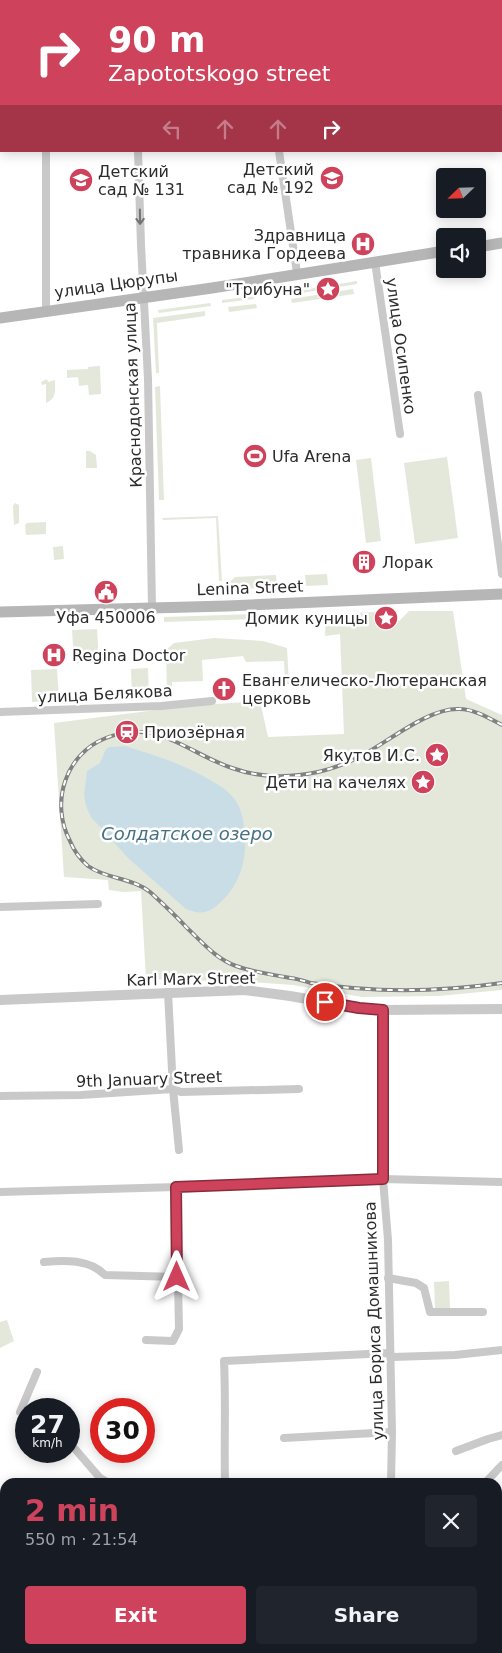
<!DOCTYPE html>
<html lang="en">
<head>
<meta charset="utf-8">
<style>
	body { margin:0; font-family:"DejaVu Sans",sans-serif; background:#20242c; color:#f1f3f6; height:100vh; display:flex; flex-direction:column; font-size:19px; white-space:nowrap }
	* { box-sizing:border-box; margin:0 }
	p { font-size:16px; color:#9ea1a6 }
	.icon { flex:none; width:28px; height:28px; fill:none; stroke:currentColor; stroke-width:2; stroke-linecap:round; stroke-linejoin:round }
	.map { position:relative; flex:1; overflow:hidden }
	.sheet { position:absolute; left:0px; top:1478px; width:502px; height:176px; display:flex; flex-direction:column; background:#171b24; border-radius:15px 15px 0 0; box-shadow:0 2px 12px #0003 }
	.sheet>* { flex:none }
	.guide { position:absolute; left:0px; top:0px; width:502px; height:152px; box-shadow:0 2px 12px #0003; background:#ce435b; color:#fff; overflow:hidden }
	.needle { width:32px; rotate:247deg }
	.fabs { position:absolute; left:436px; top:168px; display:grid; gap:10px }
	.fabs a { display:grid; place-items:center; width:50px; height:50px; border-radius:5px; background:#171b24; box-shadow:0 2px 12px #0003; font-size:25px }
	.speed { position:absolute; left:15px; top:1398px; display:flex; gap:10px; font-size:25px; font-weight:700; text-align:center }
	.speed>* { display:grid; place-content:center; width:65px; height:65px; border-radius:50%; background:#171b24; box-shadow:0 2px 12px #0003; line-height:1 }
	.speed small { font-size:12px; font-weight:400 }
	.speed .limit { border:8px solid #d22; background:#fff; color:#111 }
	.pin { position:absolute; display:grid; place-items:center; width:42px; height:42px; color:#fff; margin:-21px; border:2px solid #fff; border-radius:50%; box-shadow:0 1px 5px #0007 }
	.me { position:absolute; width:55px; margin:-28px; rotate:0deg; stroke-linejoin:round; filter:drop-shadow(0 0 4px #0008) }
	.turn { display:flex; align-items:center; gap:18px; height:105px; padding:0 25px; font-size:22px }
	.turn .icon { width:65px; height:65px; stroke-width:2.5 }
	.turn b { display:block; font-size:35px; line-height:42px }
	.lanes { display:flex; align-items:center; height:48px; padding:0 25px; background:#0003; justify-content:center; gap:25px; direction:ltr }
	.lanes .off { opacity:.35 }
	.round { display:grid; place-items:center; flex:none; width:52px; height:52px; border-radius:5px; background:#20242c }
	.overview { display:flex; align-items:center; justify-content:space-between; height:85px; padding:0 25px }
	h1 { font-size:30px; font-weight:600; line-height:38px; color:#ce435b }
	.action { display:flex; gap:10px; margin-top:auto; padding:10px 25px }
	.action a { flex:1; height:58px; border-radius:5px; background:#ce435b; color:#fff; font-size:20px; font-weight:600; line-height:58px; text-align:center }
	.action a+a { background:#20242c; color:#f1f3f6 }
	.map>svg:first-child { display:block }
	.green { fill:#e3e8db }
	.water { fill:#c9dde6 }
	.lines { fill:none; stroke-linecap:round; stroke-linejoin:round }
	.minor { stroke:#c9c9c9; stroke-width:8 }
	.tertiary { stroke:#c9c9c9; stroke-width:10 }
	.secondary { stroke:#b6b6b6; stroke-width:11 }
	.rail-casing { stroke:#818181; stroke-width:4 }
	.rail { stroke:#fff; stroke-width:2; stroke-dasharray:5.5; stroke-linecap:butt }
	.oneway { stroke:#737373 }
	.route-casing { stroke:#862c3b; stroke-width:12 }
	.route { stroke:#ce435b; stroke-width:9 }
	.labels { text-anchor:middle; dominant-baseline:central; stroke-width:5; stroke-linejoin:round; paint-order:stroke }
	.poi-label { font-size:16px; fill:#2c2c2c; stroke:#fff; text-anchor:end }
	.street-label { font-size:16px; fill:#2c2c2c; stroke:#fff }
	.water-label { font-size:18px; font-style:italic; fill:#457183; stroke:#fff }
</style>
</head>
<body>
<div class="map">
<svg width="502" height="1653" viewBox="0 0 502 1653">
	<rect width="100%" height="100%" fill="#fff"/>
	<g class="green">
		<polygon points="357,281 357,284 290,295 290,292"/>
		<polygon points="353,289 354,294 292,303 291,299"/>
		<polygon points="254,296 254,299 222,303 222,300"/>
		<polygon points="210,303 211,306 159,313 158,310"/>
		<polygon points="256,304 257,308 229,312 228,307"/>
		<polygon points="205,311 205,316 157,323 159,373 156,373 153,318"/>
		<polygon points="100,366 101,394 89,395 88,385 79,386 78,377 67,378 67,370 88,369 88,367"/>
		<path d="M47,379l1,3 7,-2c0,11 2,18 -9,23v-19l-4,1 -1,-3z"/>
		<polygon points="160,386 164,500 159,500 155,387"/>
		<polygon points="86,451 90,451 96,455 97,468 86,468"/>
		<polygon points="447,457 458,538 415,544 404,463"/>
		<polygon points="371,458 381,541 366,543 356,460"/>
		<polygon points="15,503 19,505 19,523 14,525 13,506"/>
		<polygon points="218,516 222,581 219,581 216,518 163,520 162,518"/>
		<polygon points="46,522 46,534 26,535 25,525 27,523"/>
		<polygon points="63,546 64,559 54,560 53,547"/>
		<polygon points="327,574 328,585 306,586 305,575"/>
		<polygon points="276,575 277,587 231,590 230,582 235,577"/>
		<polygon points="409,611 453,611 466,699 502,715 502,990 439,996 362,997 293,985 251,982 146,979 141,891 124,892 109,890 108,880 64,877 54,723 188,706 260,701 268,737 344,734 340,634 325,636 326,614 376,612 380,621 399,621"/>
		<polygon points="281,613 282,624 266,626 265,614"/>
		<polygon points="257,614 257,619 164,622 164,617"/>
		<polygon points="97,629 99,662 74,663 72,630"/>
		<polygon points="214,638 263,641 287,648 289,684 273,684 273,680 285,679 284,661 246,662 243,656 202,660 203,681 172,682 172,697 167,695 166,650 174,643"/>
		<polygon points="148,668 149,697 132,697 131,669"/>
		<polygon points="57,669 59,700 32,702 31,670"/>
		<polygon points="449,1281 450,1308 435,1308 434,1282"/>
		<polygon points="7,1320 14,1341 0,1348 0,1322"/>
		<polygon points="49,1649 74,1649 78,1653 54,1653"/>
	</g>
	<path class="water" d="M125,746c30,9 58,18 85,34 7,4 16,9 21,15 9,9 11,19 13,31 4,27 -1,54 -21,74 -12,12 -20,16 -37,9l-58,-51 -37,-41 -5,-11 -2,-11 3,-24 13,-8 6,-14 4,-2z"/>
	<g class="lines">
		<g class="minor">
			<polyline points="43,0 43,1"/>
			<polyline points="133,0 133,1"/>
			<polyline points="257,0 257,1"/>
			<polyline points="138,151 141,245 148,379 152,608"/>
			<polyline points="279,151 297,273"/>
			<polyline points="375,262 400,434"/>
			<polyline points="46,311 46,151"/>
			<polyline points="478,395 502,574"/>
			<polyline points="0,712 161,706 212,701"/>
			<polyline points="0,907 98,904"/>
			<polyline points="168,992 173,1089 179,1150"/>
			<polyline points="383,1010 383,1179 388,1240 392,1432 391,1482"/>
			<polyline points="0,1096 81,1095 173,1089 181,1092 299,1089"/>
			<polyline points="0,1192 278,1184 383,1179 502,1182"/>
			<path d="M44,1262c21,-2 45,-3 61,13l72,2"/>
			<polyline points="388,1278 416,1283 424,1288 430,1312 483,1312"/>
			<polyline points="146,1340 173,1341 179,1329 176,1187"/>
			<polyline points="26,1415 20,1412 37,1372"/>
			<polyline points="284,1438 392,1432"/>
			<polyline points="69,1442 100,1478 107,1482"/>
			<polyline points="456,1451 488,1439 502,1435"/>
			<path d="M225,1482c-1,-40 1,-80 -1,-121l165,-8 4,4 62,-2 47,-5"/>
			<polyline points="486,1482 502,1465"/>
			<polyline points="498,1648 502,1630"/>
			<polyline points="235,1649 239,1653"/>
			<polyline points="372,1649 377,1653"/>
		</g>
		<g class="tertiary">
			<polyline points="0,1000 244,990 290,996 359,1008 383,1010 502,1009"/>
			<polyline points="0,1533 5,1537"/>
			<polyline points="157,1649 162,1653"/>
		</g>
		<g class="secondary">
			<polyline points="478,247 502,243"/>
			<polyline points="0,318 212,288 445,251"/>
			<polyline points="0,612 227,606 502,594"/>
		</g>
		<g class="rail-casing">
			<g id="rail">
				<path d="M502,725c-13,-7 -28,-16 -43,-16 -32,-1 -73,35 -102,49 -12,6 -26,11 -39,14 -28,6 -58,6 -86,-4 -45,-15 -76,-51 -126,-30 -41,16 -56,65 -36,103 4,10 10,18 18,25 18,13 45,12 62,26 13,12 25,23 37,36 15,14 29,31 49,38 17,6 37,9 55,12 7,1 13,3 20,5 63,10 128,9 191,0"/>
				<polyline points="0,1648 7,1653"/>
			</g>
		</g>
		<use href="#rail" class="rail"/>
	</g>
	<defs><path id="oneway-shaft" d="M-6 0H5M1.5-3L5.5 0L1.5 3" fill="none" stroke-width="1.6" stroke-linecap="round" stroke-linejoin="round" transform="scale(1.25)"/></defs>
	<use class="oneway" href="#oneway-shaft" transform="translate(140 217) rotate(89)"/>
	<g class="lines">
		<g class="route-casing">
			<polyline id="route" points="177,1277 176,1187 383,1179 383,1010 359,1008 325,1002"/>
		</g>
		<use href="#route" class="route"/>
	</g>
	<defs>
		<g id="school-disc" transform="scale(1.25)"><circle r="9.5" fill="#ce435b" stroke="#fff"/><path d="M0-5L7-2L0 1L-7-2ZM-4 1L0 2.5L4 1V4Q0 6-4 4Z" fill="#fff"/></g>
		<g id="hospital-disc" transform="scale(1.25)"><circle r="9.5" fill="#ce435b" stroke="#fff"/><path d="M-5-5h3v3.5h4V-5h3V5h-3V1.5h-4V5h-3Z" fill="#fff"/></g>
		<g id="sight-disc" transform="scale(1.25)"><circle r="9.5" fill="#ce435b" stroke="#fff"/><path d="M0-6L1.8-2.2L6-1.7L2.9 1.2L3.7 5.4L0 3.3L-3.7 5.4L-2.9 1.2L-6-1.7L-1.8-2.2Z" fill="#fff"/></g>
		<g id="stadium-disc" transform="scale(1.25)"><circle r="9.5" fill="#ce435b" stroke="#fff"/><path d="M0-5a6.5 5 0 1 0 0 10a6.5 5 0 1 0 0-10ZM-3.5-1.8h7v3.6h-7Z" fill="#fff"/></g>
		<g id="building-disc" transform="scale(1.25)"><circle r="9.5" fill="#ce435b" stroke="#fff"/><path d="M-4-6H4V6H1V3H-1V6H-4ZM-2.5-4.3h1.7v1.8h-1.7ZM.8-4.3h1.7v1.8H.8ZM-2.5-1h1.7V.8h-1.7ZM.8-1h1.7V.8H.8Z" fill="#fff"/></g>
		<g id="civic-disc" transform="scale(1.25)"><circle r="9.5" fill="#ce435b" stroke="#fff"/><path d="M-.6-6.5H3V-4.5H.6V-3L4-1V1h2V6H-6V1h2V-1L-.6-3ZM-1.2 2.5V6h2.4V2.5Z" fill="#fff"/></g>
		<g id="church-disc" transform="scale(1.25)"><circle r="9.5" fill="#ce435b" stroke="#fff"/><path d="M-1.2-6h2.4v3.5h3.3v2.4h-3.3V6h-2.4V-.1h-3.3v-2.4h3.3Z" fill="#fff"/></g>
		<g id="station-disc" transform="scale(1.25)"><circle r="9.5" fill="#ce435b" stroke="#fff"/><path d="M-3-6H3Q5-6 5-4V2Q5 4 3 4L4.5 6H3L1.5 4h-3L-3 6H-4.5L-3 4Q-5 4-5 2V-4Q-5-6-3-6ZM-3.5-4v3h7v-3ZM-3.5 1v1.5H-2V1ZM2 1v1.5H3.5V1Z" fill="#fff"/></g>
	</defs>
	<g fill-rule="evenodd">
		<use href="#school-disc" x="332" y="178"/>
		<use href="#school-disc" x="81" y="180"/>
		<use href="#hospital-disc" x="363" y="244"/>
		<use href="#sight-disc" x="328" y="289"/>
		<use href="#stadium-disc" x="255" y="456"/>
		<use href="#building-disc" x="364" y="562"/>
		<use href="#civic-disc" x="106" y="592"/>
		<use href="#sight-disc" x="386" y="618"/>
		<use href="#hospital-disc" x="54" y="655"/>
		<use href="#church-disc" x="224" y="689"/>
		<use href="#station-disc" x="127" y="732"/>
		<use href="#sight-disc" x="437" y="755"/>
		<use href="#sight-disc" x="423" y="782"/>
	</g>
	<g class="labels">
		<g class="poi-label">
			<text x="314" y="169">Детский<tspan x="314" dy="18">сад № 192</tspan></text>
			<text x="98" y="171" text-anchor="start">Детский<tspan x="98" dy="18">сад № 131</tspan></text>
			<text x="346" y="235">Здравница<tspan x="346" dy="18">травника Гордеева</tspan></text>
			<text x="310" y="289">"Трибуна"</text>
			<text x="272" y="456" text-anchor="start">Ufa Arena</text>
			<text x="382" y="562" text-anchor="start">Лорак</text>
			<text x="106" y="617" text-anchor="middle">Уфа 450006</text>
			<text x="368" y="618">Домик куницы</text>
			<text x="72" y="655" text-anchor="start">Regina Doctor</text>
			<text x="242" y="680" text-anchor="start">Евангелическо-Лютеранская<tspan x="242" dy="18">церковь</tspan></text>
			<text x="144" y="732" text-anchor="start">Приозёрная</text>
			<text x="420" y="755">Якутов И.С.</text>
			<text x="406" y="782">Дети на качелях</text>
		</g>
		<g class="street-label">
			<text transform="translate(116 284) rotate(-8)">улица Цюрупы</text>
			<text transform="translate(401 346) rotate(82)">улица Осипенко</text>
			<text transform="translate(133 395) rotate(-92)">Краснодонская улица</text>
			<text transform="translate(250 588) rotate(-2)">Lenina Street</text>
			<text transform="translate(105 694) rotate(-3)">улица Белякова</text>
			<text transform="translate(191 979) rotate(-1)">Karl Marx Street</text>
			<text transform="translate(149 1079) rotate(-2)">9th January Street</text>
			<text transform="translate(374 1321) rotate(-92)">улица Бориса Домашникова</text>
		</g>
		<g class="water-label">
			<text x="187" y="833">Солдатское озеро</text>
		</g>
	</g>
</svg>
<div class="fabs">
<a><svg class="needle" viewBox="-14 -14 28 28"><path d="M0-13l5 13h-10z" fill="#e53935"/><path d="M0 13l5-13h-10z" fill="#9ea1a6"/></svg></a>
<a><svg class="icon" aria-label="sound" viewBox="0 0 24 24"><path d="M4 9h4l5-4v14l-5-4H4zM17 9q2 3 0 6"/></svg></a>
</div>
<div class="speed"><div>27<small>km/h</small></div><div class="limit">30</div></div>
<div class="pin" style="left:325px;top:1002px;background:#d93025"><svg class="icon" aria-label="arrive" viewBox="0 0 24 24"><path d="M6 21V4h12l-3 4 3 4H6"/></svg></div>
<svg class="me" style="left:177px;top:1277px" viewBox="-20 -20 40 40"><path d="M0-17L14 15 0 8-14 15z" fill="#ce435b" stroke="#fff" stroke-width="4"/></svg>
<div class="guide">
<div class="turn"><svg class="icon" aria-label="right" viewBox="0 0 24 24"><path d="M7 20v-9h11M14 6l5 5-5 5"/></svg><div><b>90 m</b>Zapototskogo street</div></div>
<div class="lanes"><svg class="icon off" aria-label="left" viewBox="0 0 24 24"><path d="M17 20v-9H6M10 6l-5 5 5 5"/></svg><svg class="icon off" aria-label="ahead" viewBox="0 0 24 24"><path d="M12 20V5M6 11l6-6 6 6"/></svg><svg class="icon off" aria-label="ahead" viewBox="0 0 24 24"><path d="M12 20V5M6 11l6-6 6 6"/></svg><svg class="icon" aria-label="right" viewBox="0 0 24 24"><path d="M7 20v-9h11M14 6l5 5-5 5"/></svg></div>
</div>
<section class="sheet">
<div class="overview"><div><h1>2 min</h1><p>550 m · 21:54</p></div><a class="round"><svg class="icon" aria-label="close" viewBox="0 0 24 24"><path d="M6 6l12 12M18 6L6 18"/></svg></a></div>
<div class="action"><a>Exit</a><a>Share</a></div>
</section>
</div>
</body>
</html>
